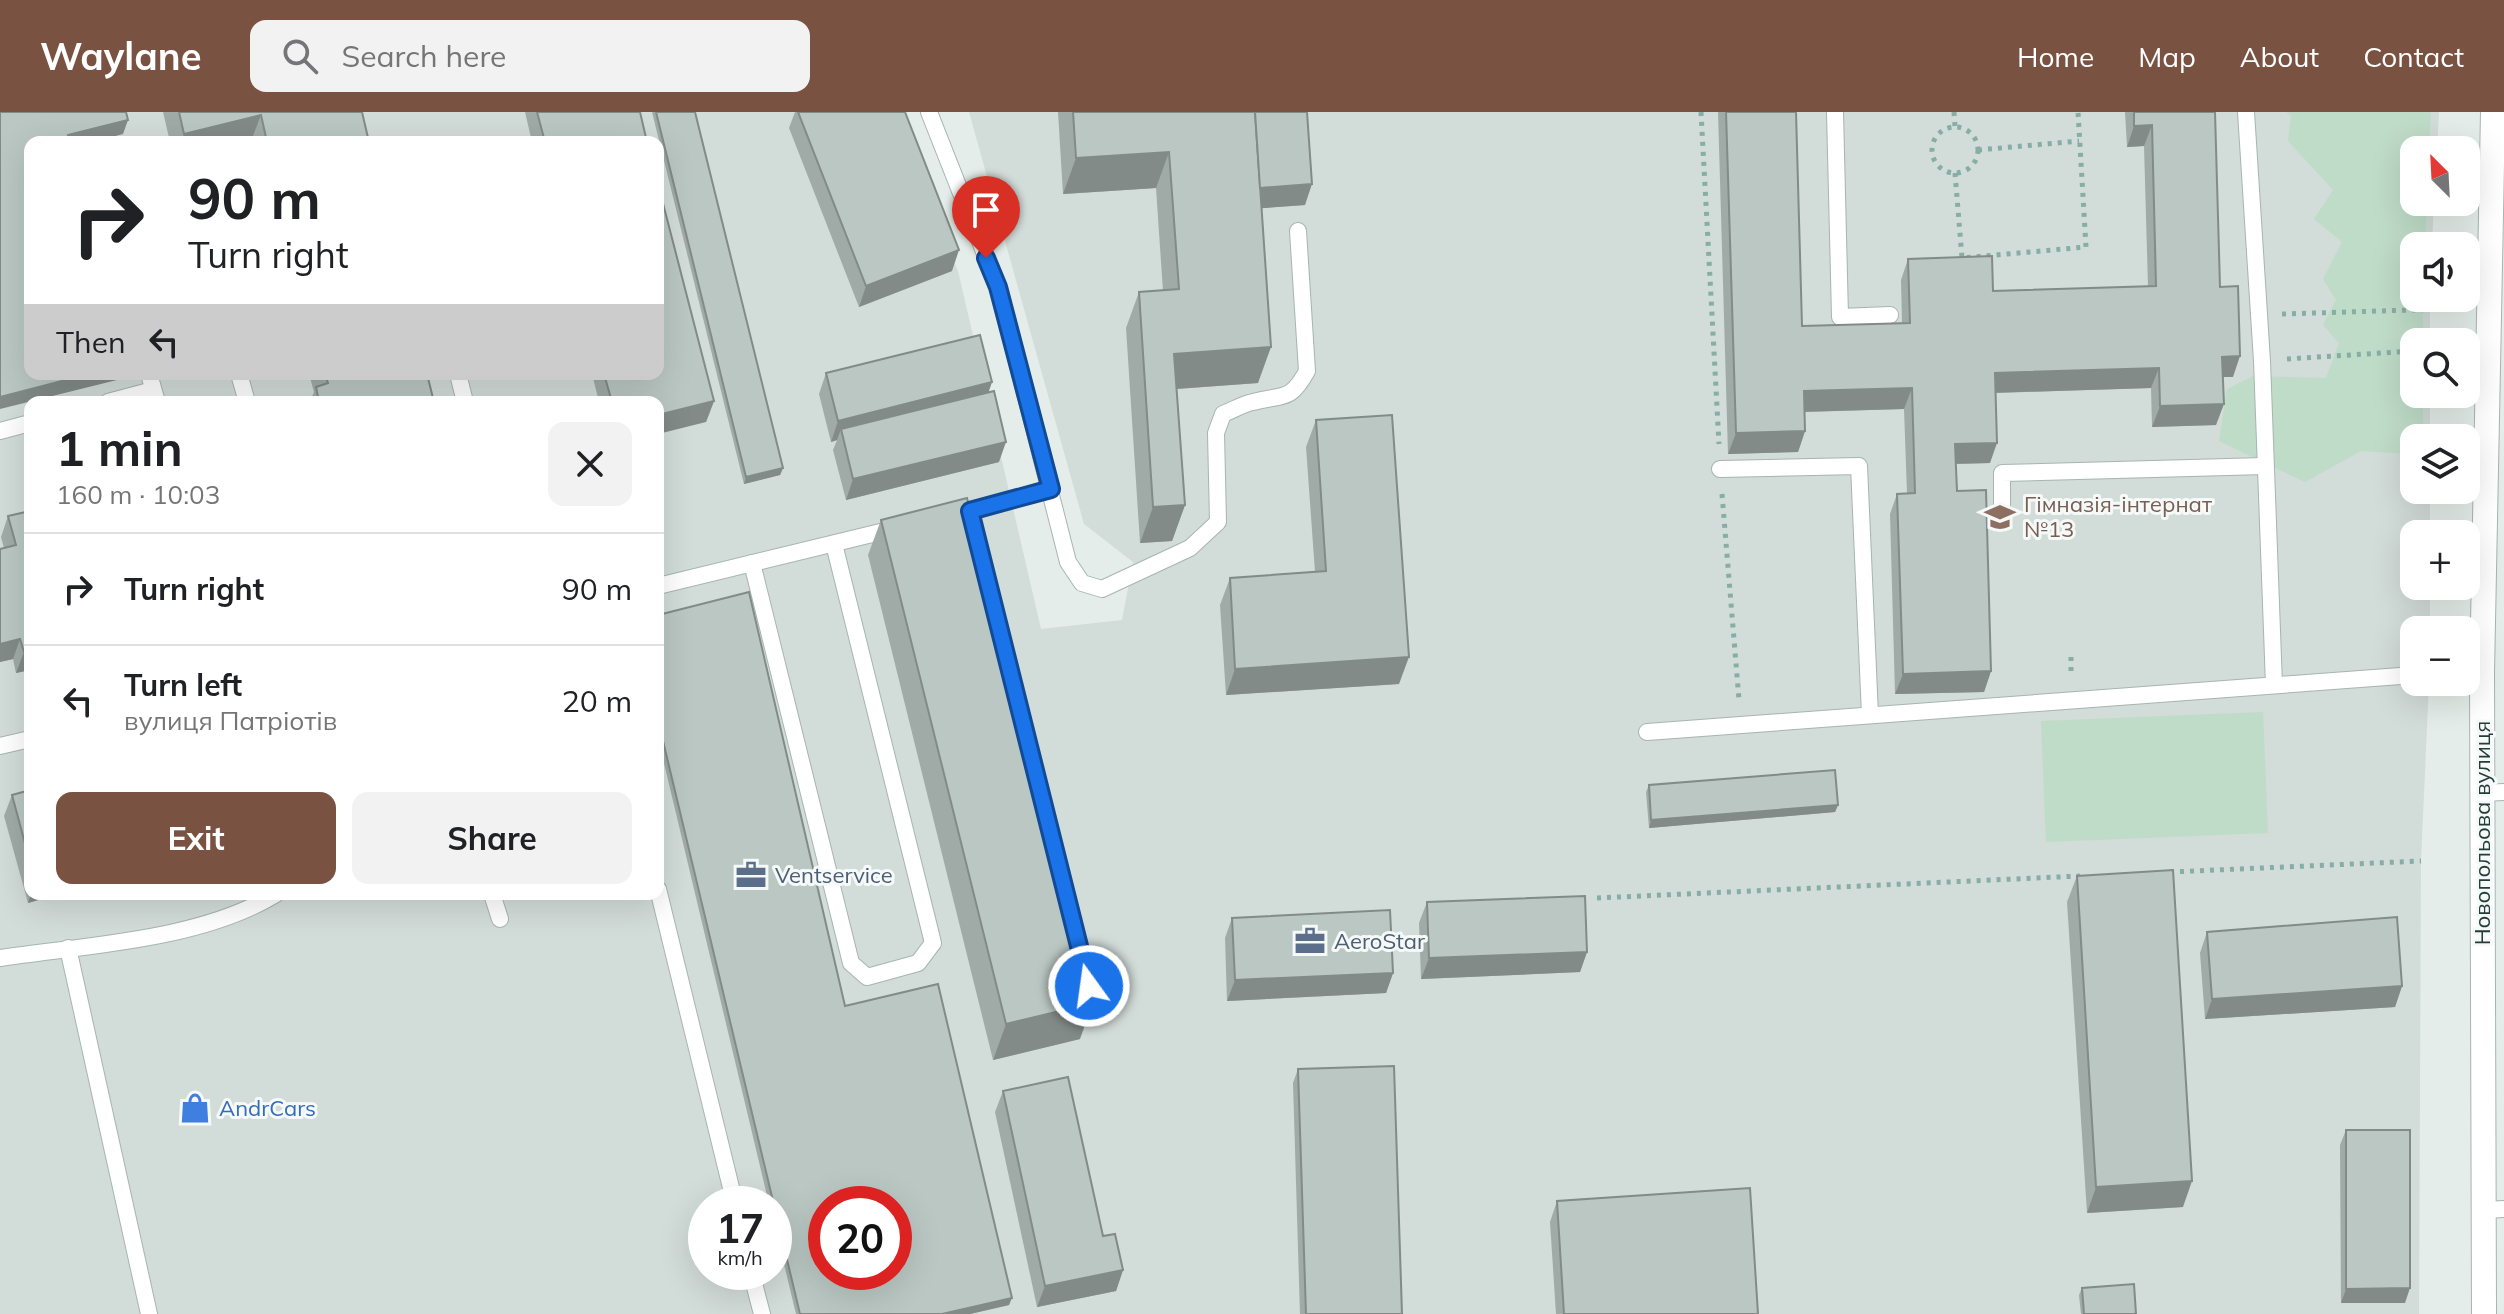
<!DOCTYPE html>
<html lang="en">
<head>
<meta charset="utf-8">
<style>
	body { margin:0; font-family:Mulish,sans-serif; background:#f2f2f2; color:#202124; height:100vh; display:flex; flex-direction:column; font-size:30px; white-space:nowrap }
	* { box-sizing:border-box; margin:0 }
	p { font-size:26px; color:#757577 }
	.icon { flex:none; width:44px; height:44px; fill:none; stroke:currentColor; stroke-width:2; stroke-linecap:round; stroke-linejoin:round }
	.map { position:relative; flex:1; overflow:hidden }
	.details { position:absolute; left:24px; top:284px; width:640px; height:504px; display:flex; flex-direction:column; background:#fff; border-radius:16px; box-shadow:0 8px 32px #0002 }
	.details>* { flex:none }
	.guide { position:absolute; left:24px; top:24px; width:640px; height:244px; border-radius:16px; box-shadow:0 8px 32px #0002; background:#fff; color:#202124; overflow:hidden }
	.needle { width:52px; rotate:336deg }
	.tools { position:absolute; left:2400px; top:24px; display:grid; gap:16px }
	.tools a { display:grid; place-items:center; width:80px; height:80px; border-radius:16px; background:#fff; box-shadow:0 8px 32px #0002; font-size:40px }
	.speed { position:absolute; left:688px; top:1074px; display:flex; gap:16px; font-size:40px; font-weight:700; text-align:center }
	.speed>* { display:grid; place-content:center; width:104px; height:104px; border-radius:50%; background:#fff; box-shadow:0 8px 32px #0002; line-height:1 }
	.speed small { font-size:20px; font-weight:400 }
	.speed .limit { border:12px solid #d22; background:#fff; color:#111 }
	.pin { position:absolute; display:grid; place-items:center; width:68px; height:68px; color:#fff; margin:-82px -34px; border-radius:50% 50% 50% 0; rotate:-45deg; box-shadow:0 0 8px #0007 }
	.pin .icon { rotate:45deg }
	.me { position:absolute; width:88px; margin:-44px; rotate:346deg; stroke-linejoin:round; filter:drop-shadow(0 0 6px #0008) }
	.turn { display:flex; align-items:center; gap:28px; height:168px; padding:0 32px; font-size:36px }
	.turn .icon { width:104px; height:104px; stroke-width:2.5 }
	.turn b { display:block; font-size:56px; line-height:68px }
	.then { display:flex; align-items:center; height:76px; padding:0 32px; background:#0003; gap:16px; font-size:30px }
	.round { display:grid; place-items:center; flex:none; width:84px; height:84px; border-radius:16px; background:#f2f2f2 }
	.headline { display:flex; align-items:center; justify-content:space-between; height:136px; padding:0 32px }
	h1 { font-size:48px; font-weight:700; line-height:60px }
	.button { display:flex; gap:16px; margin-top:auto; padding:16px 32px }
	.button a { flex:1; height:92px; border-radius:16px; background:#7a5242; color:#fff; font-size:32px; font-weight:700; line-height:92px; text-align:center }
	.button a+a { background:#f2f2f2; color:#202124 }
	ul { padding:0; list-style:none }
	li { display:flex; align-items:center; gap:24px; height:112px; padding:0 32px; border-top:2px solid #e0e0e0 }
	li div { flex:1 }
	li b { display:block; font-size:30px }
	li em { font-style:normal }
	header { display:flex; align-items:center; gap:48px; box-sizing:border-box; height:112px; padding:0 40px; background:#7a5242; color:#fff }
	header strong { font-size:38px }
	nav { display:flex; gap:44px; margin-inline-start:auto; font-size:28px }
	.search { width:560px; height:72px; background:#f2f2f2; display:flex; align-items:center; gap:20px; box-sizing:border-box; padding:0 28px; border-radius:16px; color:#757577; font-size:30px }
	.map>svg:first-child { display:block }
	.built { fill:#d2dcd8; fill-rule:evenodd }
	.green { fill:#bfdcc8 }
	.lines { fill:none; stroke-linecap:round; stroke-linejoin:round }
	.lane-casing { stroke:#a7b5b0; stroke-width:18 }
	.street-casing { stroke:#a7b5b0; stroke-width:26 }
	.path { stroke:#87aea4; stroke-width:5; stroke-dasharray:4 6; stroke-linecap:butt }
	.lane { stroke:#fff; stroke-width:16 }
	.street { stroke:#fff; stroke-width:24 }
	.wall { fill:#a0aba7 }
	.shaded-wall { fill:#828b88 }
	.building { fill:#bac7c2; stroke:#828b88; stroke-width:2; fill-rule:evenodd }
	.route-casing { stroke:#114b97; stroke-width:20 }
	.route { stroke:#1a73e8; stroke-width:14 }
	.labels { text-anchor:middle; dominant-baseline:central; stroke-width:6; stroke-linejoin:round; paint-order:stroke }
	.education-label { font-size:22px; fill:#785e54; stroke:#f5f9f7; text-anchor:start }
	.street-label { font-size:22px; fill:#253d38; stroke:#f5f9f7 }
	.service-label { font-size:22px; fill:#4e5e75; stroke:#f5f9f7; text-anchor:start }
	.shop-label { font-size:22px; fill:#366cbe; stroke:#f5f9f7; text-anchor:start }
</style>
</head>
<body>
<header>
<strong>Waylane</strong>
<div class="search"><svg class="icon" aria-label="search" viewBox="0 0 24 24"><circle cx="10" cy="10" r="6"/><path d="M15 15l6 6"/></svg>Search here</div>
<nav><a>Home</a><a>Map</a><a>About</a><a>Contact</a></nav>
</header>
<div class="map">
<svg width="2504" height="1202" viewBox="0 0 2504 1202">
	<rect width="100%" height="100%" fill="#e4ede9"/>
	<path class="built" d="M0,0h895l63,159 83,358 81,-9 11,-58 -49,-38 -115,-412h1470l-2,38h-23v52h20l-2,44h-18v52h16v44h-16v52h16v44h-16v52h16v44h-16v52h16v44h-16v52h15l-8,179 -2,453h-2419zM30,30h628v232h-628zM30,290h628v492h-628zM706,1092h68v68h-68zM826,1092h68v68h-68z"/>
	<g class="green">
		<polygon points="2286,0 2431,0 2429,38 2414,38 2414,90 2427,90 2425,134 2414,134 2414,186 2423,186 2423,230 2414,230 2414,282 2423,282 2423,326 2414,326 2414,339 2410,342 2361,339 2305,370 2219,329 2227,277 2253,264 2326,266 2339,231 2323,213 2336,188 2323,167 2342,130 2314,107 2333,78 2288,29 2291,3"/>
		<polygon points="2263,600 2268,721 2046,730 2041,609"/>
	</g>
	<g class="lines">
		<g class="lane-casing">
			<g id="lane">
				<path d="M929,0l69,175 70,275 14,21 20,6 88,-41 28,-26 -2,-89 7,-19c10,-4 20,-10 30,-12 31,-8 37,0 54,-31l-9,-140"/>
				<polyline points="1835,0 1840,205 1890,203"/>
				<polyline points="2246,0 2262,249 2274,573"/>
				<polyline points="149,262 157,290"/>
				<polyline points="239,262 247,290"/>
				<polyline points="458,262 465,290"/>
				<polyline points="108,290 153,278"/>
				<polyline points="0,319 30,311"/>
				<polyline points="1720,357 1859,354 1870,603"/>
				<polyline points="970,399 1089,874"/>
				<polyline points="963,400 1051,377"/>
				<polyline points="2002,408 2002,361 2265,354"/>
				<polyline points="752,451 851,851 867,865 918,851 933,831 834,432"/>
				<polyline points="658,474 897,416"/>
				<polyline points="1647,620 2414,563"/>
				<polyline points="0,634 30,627"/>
				<polyline points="2482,681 2504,680"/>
				<polyline points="658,777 735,1092"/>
				<polyline points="492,782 500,807"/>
				<polyline points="68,836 149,1202"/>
				<path d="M0,846c87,-13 201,-18 276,-64"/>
				<polyline points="2484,1098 2504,1097"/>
				<polyline points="751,1160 762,1202"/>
			</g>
		</g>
		<g class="street-casing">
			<polyline id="street" points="2484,1202 2482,561 2493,0"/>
		</g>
		<g class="path">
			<polyline points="1701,0 1719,332"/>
			<polyline points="1954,0 1955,15"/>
			<circle cx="1955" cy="38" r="23"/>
			<polyline points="1978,38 2079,29"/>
			<polyline points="1955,61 1962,146 2086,135 2078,0"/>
			<polyline points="2282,202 2443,197"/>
			<polyline points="2287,247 2414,239"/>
			<polyline points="1722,382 1739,588"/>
			<polyline points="2071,545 2071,564"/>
			<polyline points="2170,760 2421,749"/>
			<polyline points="1597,786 2080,764"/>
		</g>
		<use href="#lane" class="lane"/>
		<use href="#street" class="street"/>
	</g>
	<g class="wall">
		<polygon points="163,0 362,0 369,30 170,30"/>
		<polygon points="525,0 640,0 647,30 532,30"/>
		<polygon points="652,0 695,0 783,356 780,363 744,372"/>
		<polygon points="795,0 905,0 952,159 859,195 789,16"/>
		<polygon points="1058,0 1307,0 1305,93 1262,96 1258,271 1177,277 1185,393 1172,429 1140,431 1126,216 1139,180 1163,179 1156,76 1063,82"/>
		<polygon points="1718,0 1796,0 1802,214 1902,211 1901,168 1908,147 1993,179 2148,175 2144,34 2127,35 2125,0 2215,0 2220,175 2233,265 2223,265 2216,313 2152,315 2151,276 1996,281 1990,351 1956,352 1957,379 1991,559 1984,580 1895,582 1890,402 1897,382 1907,381 1904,297 1805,300 1805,319 1798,340 1728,342"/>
		<polygon points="826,261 988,281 999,350 846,388 833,338 837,328 831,330 819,282"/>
		<polygon points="309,262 427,262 434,290 310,290 314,280"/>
		<polygon points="592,262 658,262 714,289 706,310 658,290 599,290"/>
		<polygon points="1316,308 1399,572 1226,583 1220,493 1230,466 1315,460 1306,335"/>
		<polygon points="30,399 30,558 16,561 13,547 0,550 0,437 4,436 1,425 8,404"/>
		<polygon points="881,408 1080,927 993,948 868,443"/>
		<polygon points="658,503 845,894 1009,1193 970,1202 796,1202 774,1111 774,1092 769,1092 658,626"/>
		<polygon points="1649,673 1838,693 1835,700 1649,716 1646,680"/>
		<polygon points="30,678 30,782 59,782 28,791 4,704 12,683"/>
		<polygon points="2077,764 2183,1095 2087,1101 2067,790"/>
		<polygon points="1427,790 1587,840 1580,860 1421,867 1419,811"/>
		<polygon points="1232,806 1393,861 1386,881 1227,889 1225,826"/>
		<polygon points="2207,820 2402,874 2395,895 2205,907 2200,841"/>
		<polygon points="1298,957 1402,1202 1300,1202 1293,971"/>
		<polygon points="1003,979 1103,1124 1123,1158 1116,1179 1037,1195 995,1000"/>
		<polygon points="2346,1018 2405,1191 2341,1191 2340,1033"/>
		<polygon points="1557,1089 1758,1202 1556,1202 1550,1110"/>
		<polygon points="2082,1176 2136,1202 2081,1202 2079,1183"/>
	</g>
	<g class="shaded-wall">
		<polygon points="261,3 251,29 182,30 184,22"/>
		<polygon points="128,8 123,22 93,30 66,30 68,23"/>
		<polygon points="2152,13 2144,34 2127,35 2134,14"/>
		<polygon points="1169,40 1156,76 1063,82 1076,46"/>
		<polygon points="1312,72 1305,93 1251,97 1258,76"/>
		<polygon points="959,138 952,159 859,195 866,174"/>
		<polygon points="1271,235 1258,271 1161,278 1174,242"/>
		<polygon points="2240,244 2233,265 2215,265 2222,245"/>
		<polygon points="2159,256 2151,276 1988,281 1995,261"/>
		<polygon points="89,262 123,262 121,267 0,297 0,285"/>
		<polygon points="992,270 985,291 841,317 837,328 831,330 838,309"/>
		<polygon points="1912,276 1904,297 1797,300 1804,279"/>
		<polygon points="714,289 706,310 658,322 658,303"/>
		<polygon points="2224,292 2216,313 2152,315 2160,294"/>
		<polygon points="1805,319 1798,340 1728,342 1736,321"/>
		<polygon points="1006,330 999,350 846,388 853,367"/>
		<polygon points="1997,331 1990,351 1948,352 1955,332"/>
		<polygon points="783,356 780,363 744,372 746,365"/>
		<polygon points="1185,393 1172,429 1140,431 1153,395"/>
		<polygon points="20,527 13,547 0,550 0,532"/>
		<polygon points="30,539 30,558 16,561 24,540"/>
		<polygon points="1409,545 1399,572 1226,583 1235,557"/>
		<polygon points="1991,559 1984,580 1895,582 1903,562"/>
		<polygon points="1838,693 1835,700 1649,716 1651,708"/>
		<polygon points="31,782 59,782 28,791"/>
		<polygon points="1587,840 1580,860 1421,867 1429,846"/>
		<polygon points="1393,861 1386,881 1227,889 1235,868"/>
		<polygon points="2402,874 2395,895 2205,907 2212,887"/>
		<polygon points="1093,891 1080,927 993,948 1006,912"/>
		<polygon points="2192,1069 2183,1095 2087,1101 2096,1075"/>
		<polygon points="1123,1158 1116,1179 1037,1195 1045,1174"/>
		<polygon points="2410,1176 2405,1191 2341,1191 2346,1177"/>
		<polygon points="1012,1186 1009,1193 970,1202 942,1202"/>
	</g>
	<g class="building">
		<polygon points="0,0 126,0 128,8 68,23 70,30 30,30 30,262 89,262 0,285"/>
		<polygon points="179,0 362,0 369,30 267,30 261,3 184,22"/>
		<polygon points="537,0 640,0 647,30 545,30"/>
		<polygon points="656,0 695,0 783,356 746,365"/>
		<polygon points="798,0 905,0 959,138 866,174"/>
		<polygon points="1073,0 1255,0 1271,235 1174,242 1185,393 1153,395 1139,180 1179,177 1169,40 1076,46"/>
		<polygon points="1255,0 1307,0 1312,72 1260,76"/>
		<polygon points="1726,0 1796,0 1802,214 1910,211 1908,147 1992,144 1993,179 2156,174 2152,13 2134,14 2134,0 2215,0 2220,175 2238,174 2240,244 2222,245 2224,292 2160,294 2159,256 1995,261 1997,331 1955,332 1957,379 1986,378 1991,559 1903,562 1897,382 1915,381 1912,276 1804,279 1805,319 1736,321"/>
		<polygon points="658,72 714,289 658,303 658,290 612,290 604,262 658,262"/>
		<polygon points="980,223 992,270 838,309 826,261"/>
		<polygon points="325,262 427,262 434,290 319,290 316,275 328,271"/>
		<polygon points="994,279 1006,330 853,367 841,317"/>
		<polygon points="1392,303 1409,545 1235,557 1230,466 1326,459 1316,308"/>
		<polygon points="967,386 1093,891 1006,912 881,408"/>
		<polygon points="30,399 30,539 24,540 20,527 0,532 0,437 16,433 8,404"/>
		<path d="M749,480l96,414 93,-22 74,314 -70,16h-142l-142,-594v-105zM826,1092h68v68h-68z"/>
		<polygon points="1835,658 1838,693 1651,708 1649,673"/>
		<polygon points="30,678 30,750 12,683"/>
		<polygon points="2173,758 2192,1069 2096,1075 2077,764"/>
		<polygon points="1585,784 1587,840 1429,846 1427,790"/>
		<polygon points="1390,798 1393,861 1235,868 1232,806"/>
		<polygon points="2397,805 2402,874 2212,887 2207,820"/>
		<polygon points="1394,954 1402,1202 1306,1202 1298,957"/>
		<polygon points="1068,965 1103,1124 1115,1122 1123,1158 1045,1174 1003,979"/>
		<polygon points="2346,1018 2410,1018 2410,1176 2346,1177"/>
		<polygon points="1750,1076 1758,1202 1564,1202 1557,1089"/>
		<polygon points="2134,1172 2136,1202 2084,1202 2082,1176"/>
	</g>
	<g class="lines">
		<g class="route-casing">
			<polyline id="route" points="986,146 998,175 1051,377 970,399 1089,874"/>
		</g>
		<use href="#route" class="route"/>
	</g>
	<defs>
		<g id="school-bare" transform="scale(2.4)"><path d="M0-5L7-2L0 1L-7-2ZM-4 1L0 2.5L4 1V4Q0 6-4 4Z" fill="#8d6e63" stroke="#f5f9f7" stroke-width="2.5" paint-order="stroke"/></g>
		<g id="office-bare" transform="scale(2.4)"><path d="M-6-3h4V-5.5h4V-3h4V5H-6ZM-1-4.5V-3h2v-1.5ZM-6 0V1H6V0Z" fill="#5c6f8a" stroke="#f5f9f7" stroke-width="2.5" paint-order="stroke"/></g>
		<g id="shop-bare" transform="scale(2.4)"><path d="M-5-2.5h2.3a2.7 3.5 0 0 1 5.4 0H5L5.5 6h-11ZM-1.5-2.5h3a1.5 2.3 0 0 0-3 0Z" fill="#3f7fe0" stroke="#f5f9f7" stroke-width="2.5" paint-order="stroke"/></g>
	</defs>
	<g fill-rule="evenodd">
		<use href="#school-bare" x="2000" y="405"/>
		<use href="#office-bare" x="751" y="763"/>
		<use href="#office-bare" x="1310" y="829"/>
		<use href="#shop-bare" x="195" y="996"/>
	</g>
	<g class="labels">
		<g class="education-label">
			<text x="2024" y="392">Гімназія-інтернат<tspan x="2024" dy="25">№13</tspan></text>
		</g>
		<g class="street-label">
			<text transform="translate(2482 721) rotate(-90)">Новопольова вулиця</text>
		</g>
		<g class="service-label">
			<text x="775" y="763">Ventservice</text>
			<text x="1334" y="829">AeroStar</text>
		</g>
		<g class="shop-label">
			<text x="219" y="996">AndrCars</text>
		</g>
	</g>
</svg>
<div class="tools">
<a><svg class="needle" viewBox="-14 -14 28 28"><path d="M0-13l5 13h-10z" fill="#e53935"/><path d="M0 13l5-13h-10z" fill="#757577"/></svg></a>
<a><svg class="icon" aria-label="sound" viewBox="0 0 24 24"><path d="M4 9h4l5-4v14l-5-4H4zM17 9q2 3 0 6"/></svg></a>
<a><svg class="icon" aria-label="search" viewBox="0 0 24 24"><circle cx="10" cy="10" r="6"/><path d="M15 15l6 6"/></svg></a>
<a><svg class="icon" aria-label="layers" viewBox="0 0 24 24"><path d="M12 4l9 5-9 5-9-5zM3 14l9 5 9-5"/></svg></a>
<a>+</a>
<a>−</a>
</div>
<div class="speed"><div>17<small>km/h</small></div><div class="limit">20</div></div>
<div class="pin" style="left:986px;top:146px;background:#d93025"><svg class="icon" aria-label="arrive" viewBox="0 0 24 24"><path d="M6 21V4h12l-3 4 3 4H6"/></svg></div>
<svg class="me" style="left:1089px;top:874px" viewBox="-20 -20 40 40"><circle r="17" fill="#1a73e8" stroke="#fff" stroke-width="3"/><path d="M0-11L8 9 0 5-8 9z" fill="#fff"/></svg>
<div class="guide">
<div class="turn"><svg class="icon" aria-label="right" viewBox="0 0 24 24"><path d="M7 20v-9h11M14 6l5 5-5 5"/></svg><div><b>90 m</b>Turn right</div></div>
<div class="then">Then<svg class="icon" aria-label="left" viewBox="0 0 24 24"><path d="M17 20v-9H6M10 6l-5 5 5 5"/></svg></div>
</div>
<section class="details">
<div class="headline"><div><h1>1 min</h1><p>160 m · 10:03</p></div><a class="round"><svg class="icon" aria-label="close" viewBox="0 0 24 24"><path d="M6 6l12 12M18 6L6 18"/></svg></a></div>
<ul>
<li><svg class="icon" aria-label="right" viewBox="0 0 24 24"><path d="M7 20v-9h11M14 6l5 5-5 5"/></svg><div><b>Turn right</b></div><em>90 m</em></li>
<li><svg class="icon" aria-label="left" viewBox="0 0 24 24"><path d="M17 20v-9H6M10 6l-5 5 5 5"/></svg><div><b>Turn left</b><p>вулиця Патріотів</p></div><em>20 m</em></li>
</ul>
<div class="button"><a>Exit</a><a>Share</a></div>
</section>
</div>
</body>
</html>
